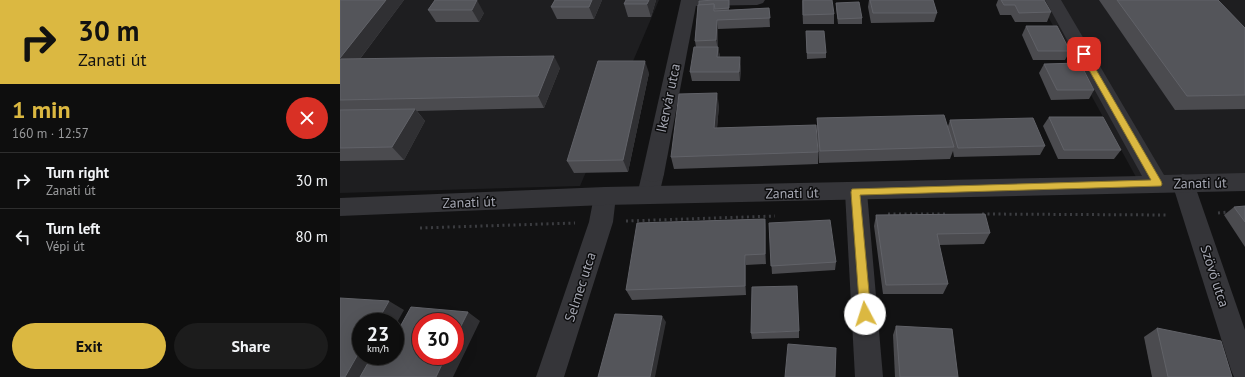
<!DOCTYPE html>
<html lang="en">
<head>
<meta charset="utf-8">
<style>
	body { margin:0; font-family:"PT Sans",sans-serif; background:#1c1c1c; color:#f1f3f6; height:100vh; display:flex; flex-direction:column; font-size:15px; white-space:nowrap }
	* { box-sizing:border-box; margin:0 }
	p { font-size:13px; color:#9b9c9e }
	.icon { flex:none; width:22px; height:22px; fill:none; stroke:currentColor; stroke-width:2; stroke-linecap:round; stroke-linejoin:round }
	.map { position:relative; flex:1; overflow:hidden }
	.details { display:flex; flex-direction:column; background:#0e0e0e; width:340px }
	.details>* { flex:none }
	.guide { background:#dbb841; color:#111; overflow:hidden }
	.speed { position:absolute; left:12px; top:313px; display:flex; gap:8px; font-size:20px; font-weight:700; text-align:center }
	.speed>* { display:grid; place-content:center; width:52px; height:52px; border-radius:50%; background:#0e0e0e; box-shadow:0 4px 16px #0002,0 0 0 1px #2e2e2e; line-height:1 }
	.speed small { font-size:10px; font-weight:400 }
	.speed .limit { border:6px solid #d22; background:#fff; color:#111 }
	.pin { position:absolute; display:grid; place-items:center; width:34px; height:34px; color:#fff; margin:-17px; border-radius:8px; box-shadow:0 2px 6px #0006 }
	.me { position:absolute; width:44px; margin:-22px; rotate:355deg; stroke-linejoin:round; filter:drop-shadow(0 0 3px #0008) }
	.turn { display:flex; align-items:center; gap:14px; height:84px; padding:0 12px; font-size:18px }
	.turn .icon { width:52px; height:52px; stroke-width:2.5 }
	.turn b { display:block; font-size:28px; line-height:34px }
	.round { display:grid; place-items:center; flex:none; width:42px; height:42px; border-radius:21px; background:#1c1c1c }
	.head { display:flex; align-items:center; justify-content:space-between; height:68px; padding:0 12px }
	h1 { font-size:24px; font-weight:700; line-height:30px; color:#dbb841 }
	.action { display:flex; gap:8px; margin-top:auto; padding:8px 12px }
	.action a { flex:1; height:46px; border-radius:24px; background:#dbb841; color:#111; font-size:16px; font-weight:700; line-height:46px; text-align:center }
	.action a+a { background:#1c1c1c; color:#f1f3f6 }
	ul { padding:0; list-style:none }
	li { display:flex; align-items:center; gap:12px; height:56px; padding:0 12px; border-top:1px solid #2e2e2e }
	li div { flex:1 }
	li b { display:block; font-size:15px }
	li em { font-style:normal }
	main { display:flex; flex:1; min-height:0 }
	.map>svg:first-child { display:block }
	.built { fill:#1e1e20 }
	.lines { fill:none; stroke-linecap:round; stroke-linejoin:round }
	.path { stroke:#3b3c40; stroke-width:3; stroke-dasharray:2 3.5; stroke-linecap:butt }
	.minor { fill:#353539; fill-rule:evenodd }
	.tertiary { fill:#353539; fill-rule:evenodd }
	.wall { fill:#4b4b4f }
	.shaded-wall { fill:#303033 }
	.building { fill:#54555a; stroke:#616268 }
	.route { fill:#dbb841; stroke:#8e782a }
	.labels { text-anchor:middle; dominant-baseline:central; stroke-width:3; stroke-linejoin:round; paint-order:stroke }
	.street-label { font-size:14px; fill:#a5a7b2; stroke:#0d0d0e }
</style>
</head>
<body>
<main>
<section class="details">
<div class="guide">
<div class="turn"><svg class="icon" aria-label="right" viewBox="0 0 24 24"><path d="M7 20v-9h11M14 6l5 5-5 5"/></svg><div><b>30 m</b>Zanati út</div></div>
</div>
<div class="head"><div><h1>1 min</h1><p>160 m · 12:57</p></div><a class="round" style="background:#d93025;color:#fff"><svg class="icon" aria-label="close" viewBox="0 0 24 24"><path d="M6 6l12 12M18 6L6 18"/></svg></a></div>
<ul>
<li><svg class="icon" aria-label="right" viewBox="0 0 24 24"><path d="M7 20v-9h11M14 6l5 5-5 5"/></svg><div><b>Turn right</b><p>Zanati út</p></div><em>30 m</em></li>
<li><svg class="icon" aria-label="left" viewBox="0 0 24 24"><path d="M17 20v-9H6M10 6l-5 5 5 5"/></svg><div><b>Turn left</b><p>Vépi út</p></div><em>80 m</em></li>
</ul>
<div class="action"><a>Exit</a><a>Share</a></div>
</section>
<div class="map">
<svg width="905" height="377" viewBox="0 0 905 377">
	<rect width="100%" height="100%" fill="#121213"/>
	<g class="built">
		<polygon points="0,0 319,0 240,186 0,193"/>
		<polygon points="699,0 905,0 905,184 802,188"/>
	</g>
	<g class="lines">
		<g class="path">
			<polyline points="878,213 889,212"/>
			<polyline points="548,214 607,214"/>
			<polyline points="642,214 829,215"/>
			<polyline points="286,221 435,216"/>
			<polyline points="80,228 235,223"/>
		</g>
		<g class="minor">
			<polygon points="341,0 425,0 423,3 417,5 348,6 342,4"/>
			<polygon points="313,166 321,168 324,174 319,195 316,201 308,204 300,201 297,195 302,174 305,168"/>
			<polygon points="843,174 851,177 854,183 905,330 905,377 894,377 891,370 832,183 835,177"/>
			<polygon points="516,183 524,186 527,192 543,377 515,377 505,192 508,186"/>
			<polygon points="265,187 273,190 276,196 273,222 224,377 196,377 249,222 254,196 257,190"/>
		</g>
		<g class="tertiary">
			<polygon points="341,0 357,0 324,174 321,180 313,182 305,180 302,174"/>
			<polygon points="705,0 721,0 824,175 905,173 905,191 265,205 0,216 0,198 265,187 802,176"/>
		</g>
	</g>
	<g class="wall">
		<polygon points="0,0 64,0 20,59 220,68 204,108 77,111 85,121 64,160 0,161"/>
		<polygon points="95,0 144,13 139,22 96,22 88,10"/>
		<polygon points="215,0 262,0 254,19 217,19 211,7"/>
		<polygon points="286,0 316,0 311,17 288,17 284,4"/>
		<polygon points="389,0 389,10 429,8 430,27 378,29 378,47 380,57 401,66 400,81 352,81 350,72 356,47 355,41 358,5"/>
		<polygon points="462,0 494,14 494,24 463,24"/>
		<polygon points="529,0 593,0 597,13 594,22 531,23 528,7"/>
		<polygon points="658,0 704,0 711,12 707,22 675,22 671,15 660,15 656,5"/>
		<polygon points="759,0 878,0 905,28 905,109 835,110"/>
		<polygon points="496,3 522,18 522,24 498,24 496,8"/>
		<polygon points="686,26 730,51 725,60 693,60 682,35"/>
		<polygon points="466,31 486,53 486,58 467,59"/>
		<polygon points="704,64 754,90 749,99 711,100 699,73"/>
		<polygon points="309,73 288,172 234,173 227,161"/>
		<polygon points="379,105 377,128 478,152 478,164 334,169 331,157"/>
		<polygon points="709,117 781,150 774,159 718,159 703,126"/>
		<polygon points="477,118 608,126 610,120 705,146 700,155 614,157 613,151 610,159 479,163 477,130"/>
		<polygon points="905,206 905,247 884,215 894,207"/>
		<polygon points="536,215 650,233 644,244 599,245 608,284 603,294 543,294 534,226"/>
		<polygon points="425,219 426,264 406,265 406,295 292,300 286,290"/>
		<polygon points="429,223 496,262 495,270 432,274"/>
		<polygon points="556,326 618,377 555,377 553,335"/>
		<polygon points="817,328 892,377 812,377 804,337"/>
		<polygon points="459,331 459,338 412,339 411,333"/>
	</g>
	<g class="shaded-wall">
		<polygon points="46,0 64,0 10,72 0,61 0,58"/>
		<polygon points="137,0 144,13 139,22 132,10"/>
		<polygon points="252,0 262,0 254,19 249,7"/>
		<polygon points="309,0 316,0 311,17 307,4"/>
		<polygon points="377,20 378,29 378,49 376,40"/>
		<polygon points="378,47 380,57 378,67 377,57"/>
		<polygon points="214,56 220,68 204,108 198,96"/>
		<polygon points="400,57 401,66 400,81 399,72"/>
		<polygon points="305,61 309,73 288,172 283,160"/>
		<polygon points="377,93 379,105 376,140 374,128"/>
		<polygon points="75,109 85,121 64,160 52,147"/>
		<polygon points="425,219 426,230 426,264 425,254"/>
		<polygon points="405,255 406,265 406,295 405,286"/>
		<polygon points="49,301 64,310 55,326 55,322 37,322"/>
		<polygon points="128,312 140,321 113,377 96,377 106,356 115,356 115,338"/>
		<polygon points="322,316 326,322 315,377 310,377"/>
		<polygon points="21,349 21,356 38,356 26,377 5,377"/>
	</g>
	<g class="building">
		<polygon points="0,0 46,0 0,58"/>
		<polygon points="95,0 137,0 132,10 88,10"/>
		<polygon points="215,0 252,0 249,7 211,7"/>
		<polygon points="286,0 309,0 307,4 284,4"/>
		<polygon points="375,0 389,0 389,8 375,9 374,4 359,5 359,1"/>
		<polygon points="463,0 492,0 494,14 463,15"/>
		<polygon points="530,0 593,0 597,13 533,13"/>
		<polygon points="661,0 704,0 711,12 679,13 675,5 664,5"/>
		<polygon points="777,0 878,0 905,28 905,95 847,96"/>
		<polygon points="519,2 522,18 498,19 496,3"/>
		<polygon points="374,4 374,11 429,8 430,18 377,20 376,40 355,41 358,5"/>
		<polygon points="686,26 717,26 730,51 698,51"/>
		<polygon points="466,31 484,31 486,53 467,53"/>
		<polygon points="354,47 378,47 377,57 400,57 399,72 350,72"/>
		<polygon points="214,56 198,96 0,100 0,59"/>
		<polygon points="258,61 305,61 283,160 227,161"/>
		<polygon points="740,63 754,90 717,90 704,64"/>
		<polygon points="377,93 374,128 476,125 478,152 331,157 339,94"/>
		<polygon points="75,109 52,147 0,148 0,110"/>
		<polygon points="604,115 614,147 480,151 477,118"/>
		<polygon points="709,117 763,117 781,150 724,150"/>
		<polygon points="693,118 705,146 618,148 610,120"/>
		<polygon points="905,206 905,222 894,207"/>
		<polygon points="645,214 650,233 597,234 608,284 546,285 536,215"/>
		<polygon points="425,219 425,254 405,255 405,286 286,290 297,223"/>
		<polygon points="490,220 496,262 431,266 429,223"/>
		<polygon points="457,286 459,331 411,333 412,287"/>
		<polygon points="0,298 49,301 37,322 21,322 21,349 5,377 0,377"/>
		<polygon points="71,307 128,312 115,338 115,322 81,322 81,356 106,356 96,377 20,377 32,356 55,356 55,336"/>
		<polygon points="275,314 322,316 310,377 258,377"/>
		<polygon points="556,326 612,329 618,377 560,377"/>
		<polygon points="817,328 881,341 892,377 828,377"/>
		<polygon points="448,344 496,348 495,377 445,377"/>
	</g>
	<polygon class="route" points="741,52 746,52 747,54 821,181 822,184 821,186 520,195 531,314 529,318 525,319 521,318 520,314 511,192 512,189 811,180 740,54"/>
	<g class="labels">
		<g class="street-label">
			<text transform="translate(328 98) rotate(-78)">Ikervár utca</text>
			<text transform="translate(860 183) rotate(-1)">Zanati út</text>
			<text transform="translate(452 193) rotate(-1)">Zanati út</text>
			<text transform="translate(129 202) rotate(-2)">Zanati út</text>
			<text transform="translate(875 276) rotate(72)">Szövő utca</text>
			<text transform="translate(240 287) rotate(-72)">Selmec utca</text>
		</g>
	</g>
</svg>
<div class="speed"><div>23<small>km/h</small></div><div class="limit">30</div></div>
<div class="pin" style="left:744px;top:54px;background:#d93025"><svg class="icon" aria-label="arrive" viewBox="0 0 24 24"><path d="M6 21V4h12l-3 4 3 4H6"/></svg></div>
<svg class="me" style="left:525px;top:314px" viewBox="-20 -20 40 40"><circle r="19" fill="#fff"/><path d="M0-13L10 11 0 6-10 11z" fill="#dbb841"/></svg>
</div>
</main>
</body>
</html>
